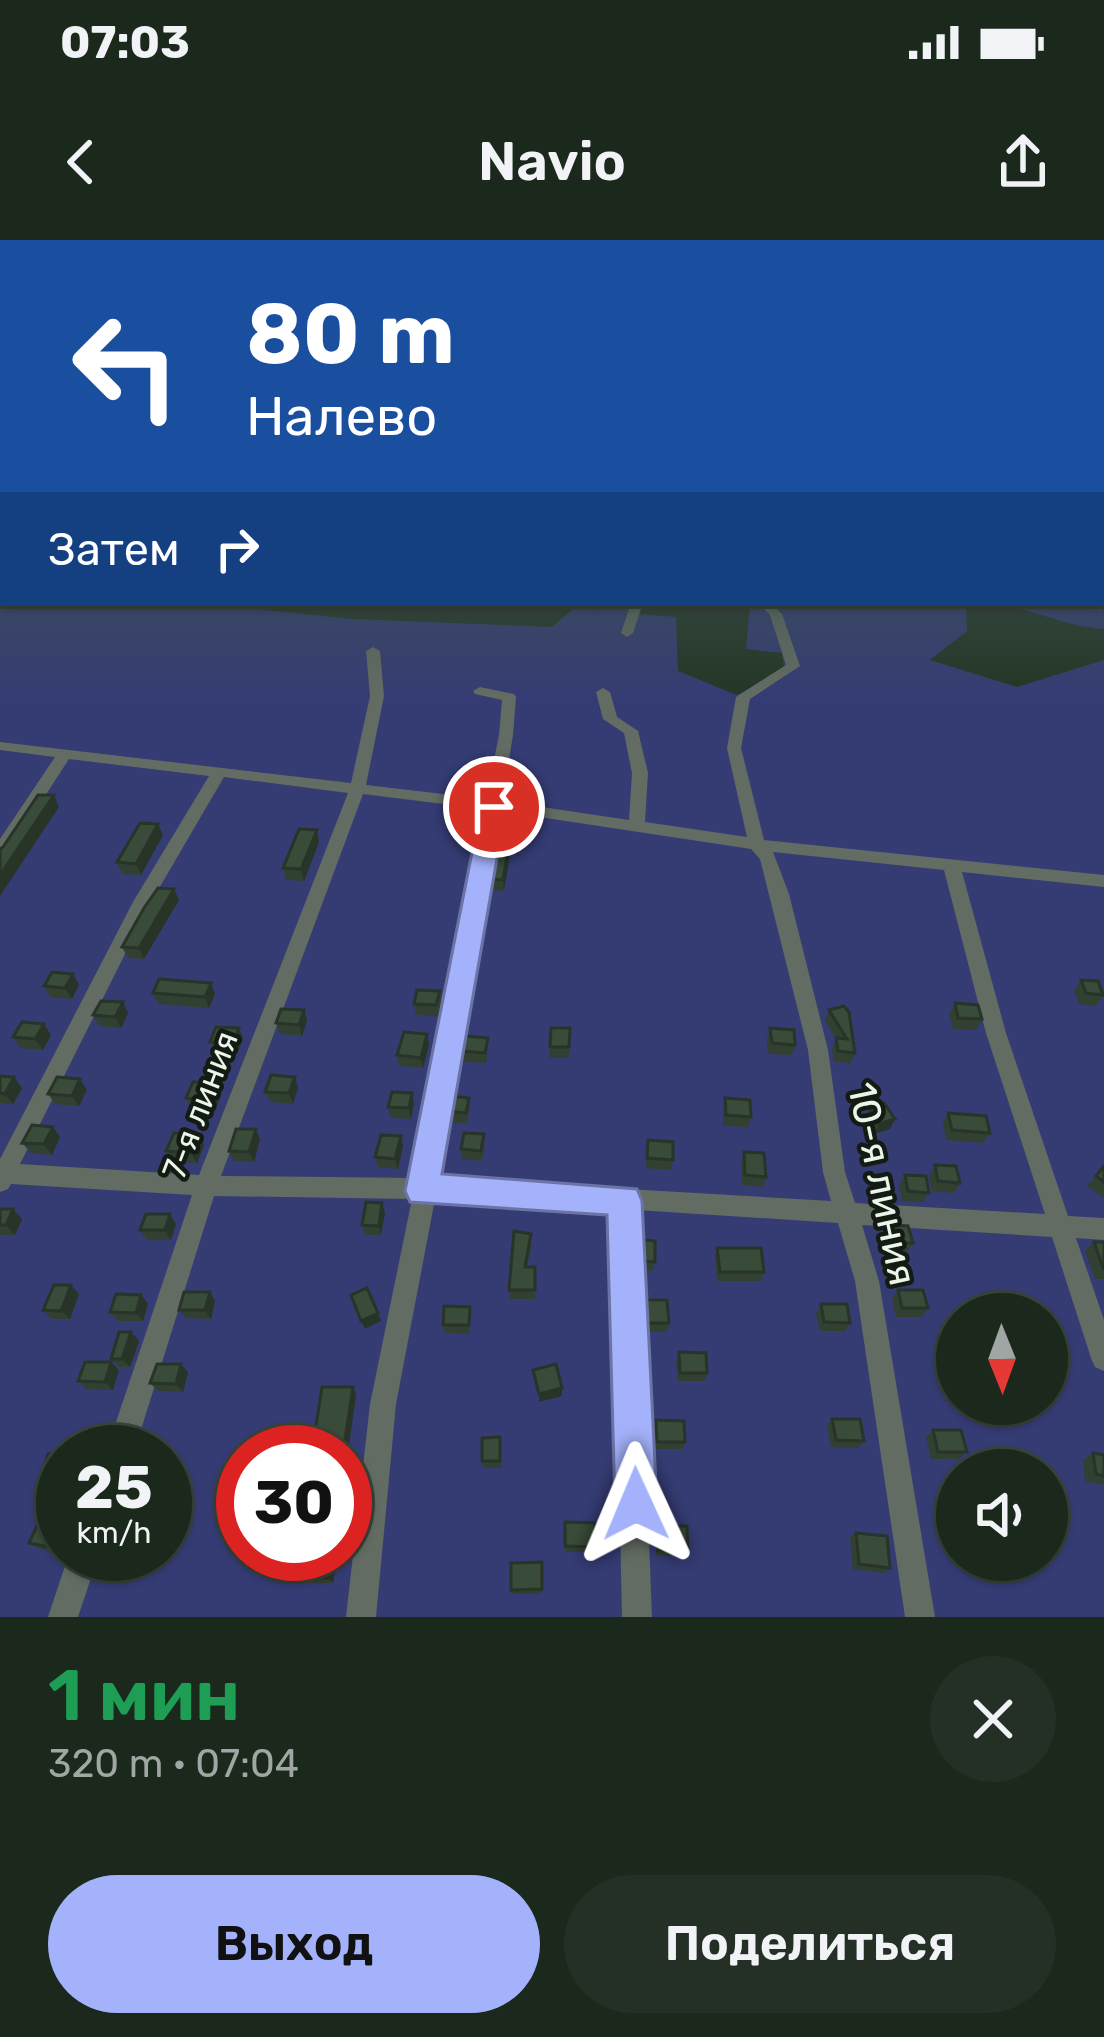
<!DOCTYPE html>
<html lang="ru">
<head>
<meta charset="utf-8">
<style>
	body { margin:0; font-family:Rubik,sans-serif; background:#243025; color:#f1f3f6; height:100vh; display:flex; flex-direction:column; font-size:45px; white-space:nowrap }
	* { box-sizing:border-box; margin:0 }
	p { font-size:39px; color:#a0a6a3 }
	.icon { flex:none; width:66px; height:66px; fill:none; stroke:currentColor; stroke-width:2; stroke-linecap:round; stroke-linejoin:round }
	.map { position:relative; height:1377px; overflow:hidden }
	.sheet { display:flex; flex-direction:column; background:#1b281c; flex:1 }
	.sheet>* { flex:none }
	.banner { position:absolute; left:0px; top:0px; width:1104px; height:366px; box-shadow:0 3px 9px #0004,0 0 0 3px #39443b; background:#1a4fa0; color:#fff; overflow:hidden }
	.needle { width:78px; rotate:179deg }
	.buttons { position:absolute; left:936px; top:1053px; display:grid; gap:24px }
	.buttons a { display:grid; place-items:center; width:132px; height:132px; border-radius:50%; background:#1b281c; box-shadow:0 3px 9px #0004,0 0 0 3px #39443b; font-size:60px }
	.speed { position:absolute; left:36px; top:1185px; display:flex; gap:24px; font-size:60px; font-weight:700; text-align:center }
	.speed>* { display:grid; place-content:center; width:156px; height:156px; border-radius:50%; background:#1b281c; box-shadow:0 3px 9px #0004,0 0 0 3px #39443b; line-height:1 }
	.speed small { font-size:30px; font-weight:400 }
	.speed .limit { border:18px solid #d22; background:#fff; color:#111 }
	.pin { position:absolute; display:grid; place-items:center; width:102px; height:102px; color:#fff; margin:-51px; border:6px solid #fff; border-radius:50%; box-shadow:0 3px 12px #0007 }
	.me { position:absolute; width:132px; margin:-66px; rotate:359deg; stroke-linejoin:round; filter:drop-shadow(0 0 9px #0008) }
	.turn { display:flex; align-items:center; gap:42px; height:252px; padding:0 48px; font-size:54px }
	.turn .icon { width:156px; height:156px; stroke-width:2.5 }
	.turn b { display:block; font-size:84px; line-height:102px }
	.then { display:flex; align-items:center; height:114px; padding:0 48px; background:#0003; gap:24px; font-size:45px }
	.round { display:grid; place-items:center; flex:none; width:126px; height:126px; border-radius:63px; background:#243025 }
	.head { display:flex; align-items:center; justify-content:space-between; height:204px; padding:0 48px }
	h1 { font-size:72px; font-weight:600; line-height:90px; color:#1e9e55 }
	.action { display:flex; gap:24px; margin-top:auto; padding:24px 48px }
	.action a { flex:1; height:138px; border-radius:72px; background:#a4b2fc; color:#111; font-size:48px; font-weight:600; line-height:138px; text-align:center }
	.action a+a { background:#243025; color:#f1f3f6 }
	.status { display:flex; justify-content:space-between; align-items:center; height:84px; padding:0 60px; background:#1b281c; direction:ltr }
	.status svg { height:33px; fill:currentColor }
	header { display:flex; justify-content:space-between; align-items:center; height:156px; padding:0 48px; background:#1b281c; font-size:54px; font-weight:600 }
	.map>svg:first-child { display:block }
	.green { fill:#353c74; fill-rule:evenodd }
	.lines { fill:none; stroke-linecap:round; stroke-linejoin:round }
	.minor { fill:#636c63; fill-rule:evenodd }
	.wall { fill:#314031 }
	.shaded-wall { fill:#283428 }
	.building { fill:#394b39; stroke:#283428; stroke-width:3 }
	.route { fill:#a4b2fc; stroke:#6b74a4; stroke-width:3 }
	.labels { text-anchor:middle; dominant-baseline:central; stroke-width:9; stroke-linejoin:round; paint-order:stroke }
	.street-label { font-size:33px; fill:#ebf6eb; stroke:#131b13 }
	.near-street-label { font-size:39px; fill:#ebf6eb; stroke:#131b13 }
</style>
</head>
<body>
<div class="status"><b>07:03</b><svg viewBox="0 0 49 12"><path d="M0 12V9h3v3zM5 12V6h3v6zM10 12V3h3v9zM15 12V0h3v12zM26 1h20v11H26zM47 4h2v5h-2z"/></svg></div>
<header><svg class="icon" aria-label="back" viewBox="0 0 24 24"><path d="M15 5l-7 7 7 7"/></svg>Navio<svg class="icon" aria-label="share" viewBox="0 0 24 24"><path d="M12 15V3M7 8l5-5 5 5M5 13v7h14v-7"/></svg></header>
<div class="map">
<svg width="1104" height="1377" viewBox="0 0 1104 1377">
	<rect width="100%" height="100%" fill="#243625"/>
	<g class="green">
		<path d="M0,264l3,99h192l158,16 199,8 22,-19 28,2 3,-7h34l-1,11 38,3 2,54 59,24 47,-27 -2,-15 -36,-4 4,-46h216l1,28 -37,29 87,27 87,-27v957h-1104zM957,1074h90v90h-90zM63,1212h102v102h-102zM243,1212h102v102h-102zM957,1230h90v90h-90z"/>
		<path d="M1101,264l3,125c-40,-2 -73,-21 -113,-26h110z"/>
	</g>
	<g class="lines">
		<g class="minor">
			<rect x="1101" y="264" width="3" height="6"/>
			<rect x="0" y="309" width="3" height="7"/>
			<polygon points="3,343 3,351 0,352 0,344"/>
			<polygon points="631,363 643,363 633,393 627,397 621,393"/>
			<path d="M758,363h13l11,11 18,52 -50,33 -9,49 23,92 340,35v12l-142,-15 44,161 62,183 36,2v22l-28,-2 28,82v51l-9,-4 -4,-9 -39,-121 -190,-12 17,56 56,336h-30l-50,-336 -17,-58 -202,-13 16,407h-30l-9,-408 -178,-10 -39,205 -20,213h-30l24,-213 42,-205 -198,-3 -80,256h-28l86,-257 -181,-11 -3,5 -8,3v-33l133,-257 76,-126 -140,-17 -63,97 -6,2v-19l55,-82 -55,-7v-8l351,41 19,-87 -4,-45 7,-4 7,4 4,45 -18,89 120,14 13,-64 3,-35 -27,-6 -2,-3 7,-4 34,7 2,3 -3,38 -11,66 127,19 3,-47 -8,-40 -21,-14 -7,-27 7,-4 7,4 7,25 21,14 10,42 -3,49 102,15 -20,-89 9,-51 50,-32 -16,-50zM224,537l124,16 -149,382 -179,-11 131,-262zM363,554l121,15 -56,289 -11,80 -196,-2zM500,571l251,38 9,10 48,191 15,122 8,29 -392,-23 9,-80zM773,612l171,18 42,163 59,181 -190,-11 -10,-31 -17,-122 -39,-156z"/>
			<polygon points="69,1314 99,1314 78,1377 48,1377"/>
		</g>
	</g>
	<g class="wall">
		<polygon points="158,584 163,595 141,635 122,634 117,622"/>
		<polygon points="317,590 319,602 304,641 286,640 283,628"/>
		<polygon points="511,608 504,651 490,650 490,639"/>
		<polygon points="179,660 144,719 128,718 122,707"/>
		<polygon points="73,734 79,745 72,759 50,757 44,746"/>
		<polygon points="1081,740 1103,755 1096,766 1079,764 1074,751"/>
		<polygon points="211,743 215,754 209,768 158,764 153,753"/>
		<polygon points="440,751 441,762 438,776 416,775 414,764"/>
		<polygon points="123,762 128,773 121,788 99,786 93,775"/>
		<polygon points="955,763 982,779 976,790 953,789 949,774"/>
		<polygon points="304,770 307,781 302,796 280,794 276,783"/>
		<polygon points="829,770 855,813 851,823 834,822 832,809 836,799 825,781"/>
		<polygon points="551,788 570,788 569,818 550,818"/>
		<polygon points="770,788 795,805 792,815 768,814 767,799"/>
		<polygon points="427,794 429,805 423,828 399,826 397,815"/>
		<polygon points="51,795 43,810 20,808 13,797"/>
		<polygon points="488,798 488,809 486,823 463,822 461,811"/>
		<polygon points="243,799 237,814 215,812 210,802"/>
		<polygon points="0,836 22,848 13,864 0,863"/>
		<polygon points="298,848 293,864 270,862 265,852"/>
		<polygon points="87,850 79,866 55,864 48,854"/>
		<polygon points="221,854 215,871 191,869 186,858"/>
		<polygon points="469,858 470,868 467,884 450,882 448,871"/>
		<polygon points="725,858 751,877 748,887 723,886 723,869"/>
		<polygon points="414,863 411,879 391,878 388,867"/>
		<polygon points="869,868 890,889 874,894 864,878"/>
		<polygon points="948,873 990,893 983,903 946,900 943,883"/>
		<polygon points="53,887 60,897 52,915 31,913 22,903"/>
		<polygon points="401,896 403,906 398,929 378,927 375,917"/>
		<polygon points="260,899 254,922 234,921 229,911"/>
		<polygon points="648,900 673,920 671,930 646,928"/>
		<polygon points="485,904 482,921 462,919 461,909"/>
		<polygon points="204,905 197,923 172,921 166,911"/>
		<polygon points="744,912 766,937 763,947 742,945 741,922"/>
		<polygon points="935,925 960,943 954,953 932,951 929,935"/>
		<polygon points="1104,926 1104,958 1087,946"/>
		<polygon points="905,935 929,953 923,962 902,961 899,945"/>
		<polygon points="382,963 385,973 381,995 365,995 362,985"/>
		<polygon points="0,969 13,969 22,979 15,995 0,995"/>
		<polygon points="170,974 176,984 171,1000 147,1000 140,990"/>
		<polygon points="892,985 913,1003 907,1012 891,1012 886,995"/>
		<polygon points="644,1000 655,1022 653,1031 643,1030"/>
		<polygon points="1094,1002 1104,1002 1104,1039 1095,1039 1085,1011"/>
		<polygon points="532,1003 527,1027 535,1027 535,1059 510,1059 509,1050"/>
		<polygon points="717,1008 764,1032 761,1041 717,1041 715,1017"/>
		<polygon points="898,1050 928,1068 922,1077 896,1077 892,1059"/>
		<polygon points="210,1052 215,1061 211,1079 186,1078 179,1070"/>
		<polygon points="79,1054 70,1079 52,1079 43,1070"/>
		<polygon points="141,1055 148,1064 143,1081 118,1081 110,1072"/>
		<polygon points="646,1060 669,1083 667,1092 645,1092"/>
		<polygon points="821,1064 850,1083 845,1091 820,1091 816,1073"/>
		<polygon points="470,1067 470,1094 445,1093 443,1085"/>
		<polygon points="139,1101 130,1127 119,1127 111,1119"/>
		<polygon points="679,1112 707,1133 705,1141 678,1141 676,1120"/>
		<polygon points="119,1130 113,1150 86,1149 78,1141"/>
		<polygon points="188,1132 183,1152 158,1151 150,1143"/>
		<polygon points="832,1179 864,1201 858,1208 831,1207 827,1186"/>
		<polygon points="656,1180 685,1202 683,1209 655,1209 654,1188"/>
		<polygon points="933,1190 967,1212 959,1219 931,1219 926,1197"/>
		<polygon points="500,1197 501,1228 484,1228 482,1221"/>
		<polygon points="1093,1213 1104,1215 1104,1245 1085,1241 1083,1220"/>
		<polygon points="63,1215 63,1244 50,1243 41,1237"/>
		<polygon points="63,1269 63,1306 61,1312 40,1309 29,1303"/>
		<polygon points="565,1282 595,1307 594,1312 565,1312"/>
		<polygon points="657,1286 688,1311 685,1316 656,1315 655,1291"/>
		<polygon points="856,1293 890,1328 884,1333 853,1329 850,1298"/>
		<polygon points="302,1314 333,1314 337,1318 333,1343 303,1343 298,1338"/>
		<polygon points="542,1322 542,1354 512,1354 511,1350"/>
	</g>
	<g class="shaded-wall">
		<polygon points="54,555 59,567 0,656 0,635"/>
		<polygon points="158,584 163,595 141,635 136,624"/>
		<polygon points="317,590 319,602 304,641 301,629"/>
		<polygon points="510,596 511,608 504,651 503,640"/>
		<polygon points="174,649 179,660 144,719 139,708"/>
		<polygon points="73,734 79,745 72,759 65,748"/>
		<polygon points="211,743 215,754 209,768 205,757"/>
		<polygon points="123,762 128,773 121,788 115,777"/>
		<polygon points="304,770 307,781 302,796 299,785"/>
		<polygon points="44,784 51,795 43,810 35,799"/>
		<polygon points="239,788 243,799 237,814 233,803"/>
		<polygon points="427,794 429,805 423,828 421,818"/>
		<polygon points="14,837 22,848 13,864 5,854"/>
		<polygon points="295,837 298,848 293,864 289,853"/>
		<polygon points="80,839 87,850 79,866 72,856"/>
		<polygon points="217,844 221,854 215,871 210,860"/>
		<polygon points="412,853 414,863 411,879 409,868"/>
		<polygon points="895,879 890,889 874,894 879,884"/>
		<polygon points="53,887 60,897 52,915 44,904"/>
		<polygon points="256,889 260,899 254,922 249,912"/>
		<polygon points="198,895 204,905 197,923 191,913"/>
		<polygon points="401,896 403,906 398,929 395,919"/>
		<polygon points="382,963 385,973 381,995 379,986"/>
		<polygon points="13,969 22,979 15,995 6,985"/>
		<polygon points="170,974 176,984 171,1000 165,990"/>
		<polygon points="71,1045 79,1054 70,1079 61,1071"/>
		<polygon points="210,1052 215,1061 211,1079 205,1070"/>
		<polygon points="141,1055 148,1064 143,1081 136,1073"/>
		<polygon points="378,1073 381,1081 365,1089 361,1081"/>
		<polygon points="131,1092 139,1101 130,1127 122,1119"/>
		<polygon points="111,1122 119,1130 113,1150 105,1142"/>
		<polygon points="181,1124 188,1132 183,1152 176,1144"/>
		<polygon points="353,1147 356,1155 345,1234 345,1212 343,1212"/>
		<polygon points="562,1148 562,1156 539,1162 539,1154"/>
		<polygon points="63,1277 63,1306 61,1312 50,1307"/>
		<polygon points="332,1314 337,1318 333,1343 328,1338"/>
	</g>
	<g class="building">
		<polygon points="38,555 54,555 0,635 0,609 3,607"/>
		<polygon points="140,583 158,584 136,624 117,622"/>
		<polygon points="299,589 317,590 301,629 283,628"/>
		<polygon points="497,596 510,596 503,640 490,639"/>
		<polygon points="158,648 174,649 139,708 122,707 144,668"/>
		<polygon points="52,732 73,734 65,748 44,746"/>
		<polygon points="159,739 211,743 205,757 153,753"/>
		<polygon points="1081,740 1098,741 1103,755 1086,753"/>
		<polygon points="417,750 440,751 436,765 414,764"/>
		<polygon points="101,761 123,762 115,777 93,775"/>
		<polygon points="955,763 978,765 982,779 958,778"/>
		<polygon points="844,766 849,772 855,813 838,811 836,798 847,799 829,770"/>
		<polygon points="281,769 304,770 299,785 276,783"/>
		<polygon points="22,782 44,784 35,799 13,797"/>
		<polygon points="216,787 239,788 233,803 210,802"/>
		<polygon points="551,788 570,788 569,807 550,807"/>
		<polygon points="770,788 794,790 795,805 772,803"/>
		<polygon points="404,792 427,794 421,818 397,815"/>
		<polygon points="464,796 488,798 485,813 461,811"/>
		<polygon points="271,835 295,837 289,853 265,852"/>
		<polygon points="0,836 14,837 5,854 0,853"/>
		<polygon points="57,837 80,839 72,856 48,854"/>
		<polygon points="193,842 217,844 210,860 186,858"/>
		<polygon points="392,852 412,853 409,868 388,867"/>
		<polygon points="450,856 469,858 466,873 448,871"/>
		<polygon points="725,858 750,860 751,877 726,875"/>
		<polygon points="884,863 895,879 879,884 869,868"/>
		<polygon points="948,873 986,876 990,893 952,890"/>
		<polygon points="32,885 53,887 44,904 22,903"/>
		<polygon points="236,889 256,889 249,912 229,911"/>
		<polygon points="174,893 198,895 191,913 166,911"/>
		<polygon points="464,893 484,894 481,911 461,909"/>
		<polygon points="381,895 401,896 395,919 375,917"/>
		<polygon points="648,900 673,902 673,920 647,918"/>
		<polygon points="744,912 764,913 766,937 745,935"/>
		<polygon points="935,925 956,926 960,943 938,941"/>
		<polygon points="1104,926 1104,942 1096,936"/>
		<polygon points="905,935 926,936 929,953 908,951"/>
		<polygon points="366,962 382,963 379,986 362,985"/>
		<polygon points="0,969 13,969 6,985 0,985"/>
		<polygon points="146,974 170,974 165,990 140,990"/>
		<polygon points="892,985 908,986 913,1003 896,1003"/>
		<polygon points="514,991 531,994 525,1027 535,1027 535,1050 509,1050"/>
		<polygon points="644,1000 655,1001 655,1022 644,1021"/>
		<polygon points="1094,1002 1104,1002 1104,1030"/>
		<polygon points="717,1008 761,1008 764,1032 720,1032"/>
		<polygon points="54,1045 71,1045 61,1071 43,1070"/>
		<polygon points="367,1048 378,1073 361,1081 351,1055"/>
		<polygon points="898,1050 923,1050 928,1068 902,1068"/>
		<polygon points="184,1052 210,1052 205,1070 179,1070"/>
		<polygon points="116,1054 141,1055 136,1073 110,1072"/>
		<polygon points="646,1060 667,1060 669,1083 647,1083"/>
		<polygon points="821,1064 847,1064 850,1083 824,1082"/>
		<polygon points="444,1066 470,1067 469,1085 443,1085"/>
		<polygon points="119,1092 131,1092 122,1119 111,1119"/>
		<polygon points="679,1112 706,1113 707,1133 680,1133"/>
		<polygon points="85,1122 111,1122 105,1142 78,1141"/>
		<polygon points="157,1124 181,1124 176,1144 150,1143"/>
		<polygon points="556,1124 562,1148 539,1154 533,1130"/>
		<polygon points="322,1147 353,1147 343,1212 312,1212"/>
		<polygon points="832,1179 860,1179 864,1201 836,1200"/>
		<polygon points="656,1180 684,1181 685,1202 657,1202"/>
		<polygon points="933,1190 961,1190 967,1212 938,1212"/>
		<polygon points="500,1197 500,1221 482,1221 482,1198"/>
		<polygon points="1093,1213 1104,1215 1104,1236 1096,1234"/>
		<polygon points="48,1214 63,1215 63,1237 41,1237"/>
		<polygon points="46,1266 63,1269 63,1277 50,1307 29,1303"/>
		<polygon points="565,1282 595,1283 595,1307 565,1306"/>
		<polygon points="657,1286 687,1286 688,1311 658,1310"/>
		<polygon points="856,1293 887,1296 890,1328 859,1324"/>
		<polygon points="302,1314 332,1314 328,1338 298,1338"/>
		<polygon points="542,1322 542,1349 511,1350 511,1323"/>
	</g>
	<linearGradient id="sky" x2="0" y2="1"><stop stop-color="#141e14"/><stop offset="0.58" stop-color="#3f5251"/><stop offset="1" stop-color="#3f5251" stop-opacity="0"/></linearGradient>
	<rect width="1104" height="457" fill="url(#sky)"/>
	<polygon class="route" points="494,559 506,567 442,934 637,949 642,961 657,1264 651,1279 636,1286 621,1279 615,1264 607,975 410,962 405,951 481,567"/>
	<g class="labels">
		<g class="street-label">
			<text transform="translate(200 865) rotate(-69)">7-я линия</text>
		</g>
		<g class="near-street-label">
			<text transform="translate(882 944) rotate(78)">10-я линия</text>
		</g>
	</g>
</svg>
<div class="buttons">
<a><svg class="needle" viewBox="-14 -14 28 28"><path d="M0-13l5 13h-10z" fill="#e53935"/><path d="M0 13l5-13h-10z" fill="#a0a6a3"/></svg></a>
<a><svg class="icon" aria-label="sound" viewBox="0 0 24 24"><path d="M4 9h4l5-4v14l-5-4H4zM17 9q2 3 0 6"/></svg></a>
</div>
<div class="speed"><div>25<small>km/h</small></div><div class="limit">30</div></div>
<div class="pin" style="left:494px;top:567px;background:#d93025"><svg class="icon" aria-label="arrive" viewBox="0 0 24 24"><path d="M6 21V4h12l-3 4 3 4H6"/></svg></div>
<svg class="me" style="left:636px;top:1264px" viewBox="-20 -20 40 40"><path d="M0-17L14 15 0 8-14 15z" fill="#a4b2fc" stroke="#fff" stroke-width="4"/></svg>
<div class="banner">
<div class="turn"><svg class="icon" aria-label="left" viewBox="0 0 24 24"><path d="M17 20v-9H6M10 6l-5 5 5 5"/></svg><div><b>80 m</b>Налево</div></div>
<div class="then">Затем<svg class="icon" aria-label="right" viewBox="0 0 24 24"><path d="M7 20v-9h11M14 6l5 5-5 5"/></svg></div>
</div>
</div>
<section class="sheet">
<div class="head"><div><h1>1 мин</h1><p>320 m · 07:04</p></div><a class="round"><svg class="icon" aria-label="close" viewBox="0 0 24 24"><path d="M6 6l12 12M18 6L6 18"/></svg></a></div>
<div class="action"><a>Выход</a><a>Поделиться</a></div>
</section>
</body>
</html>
